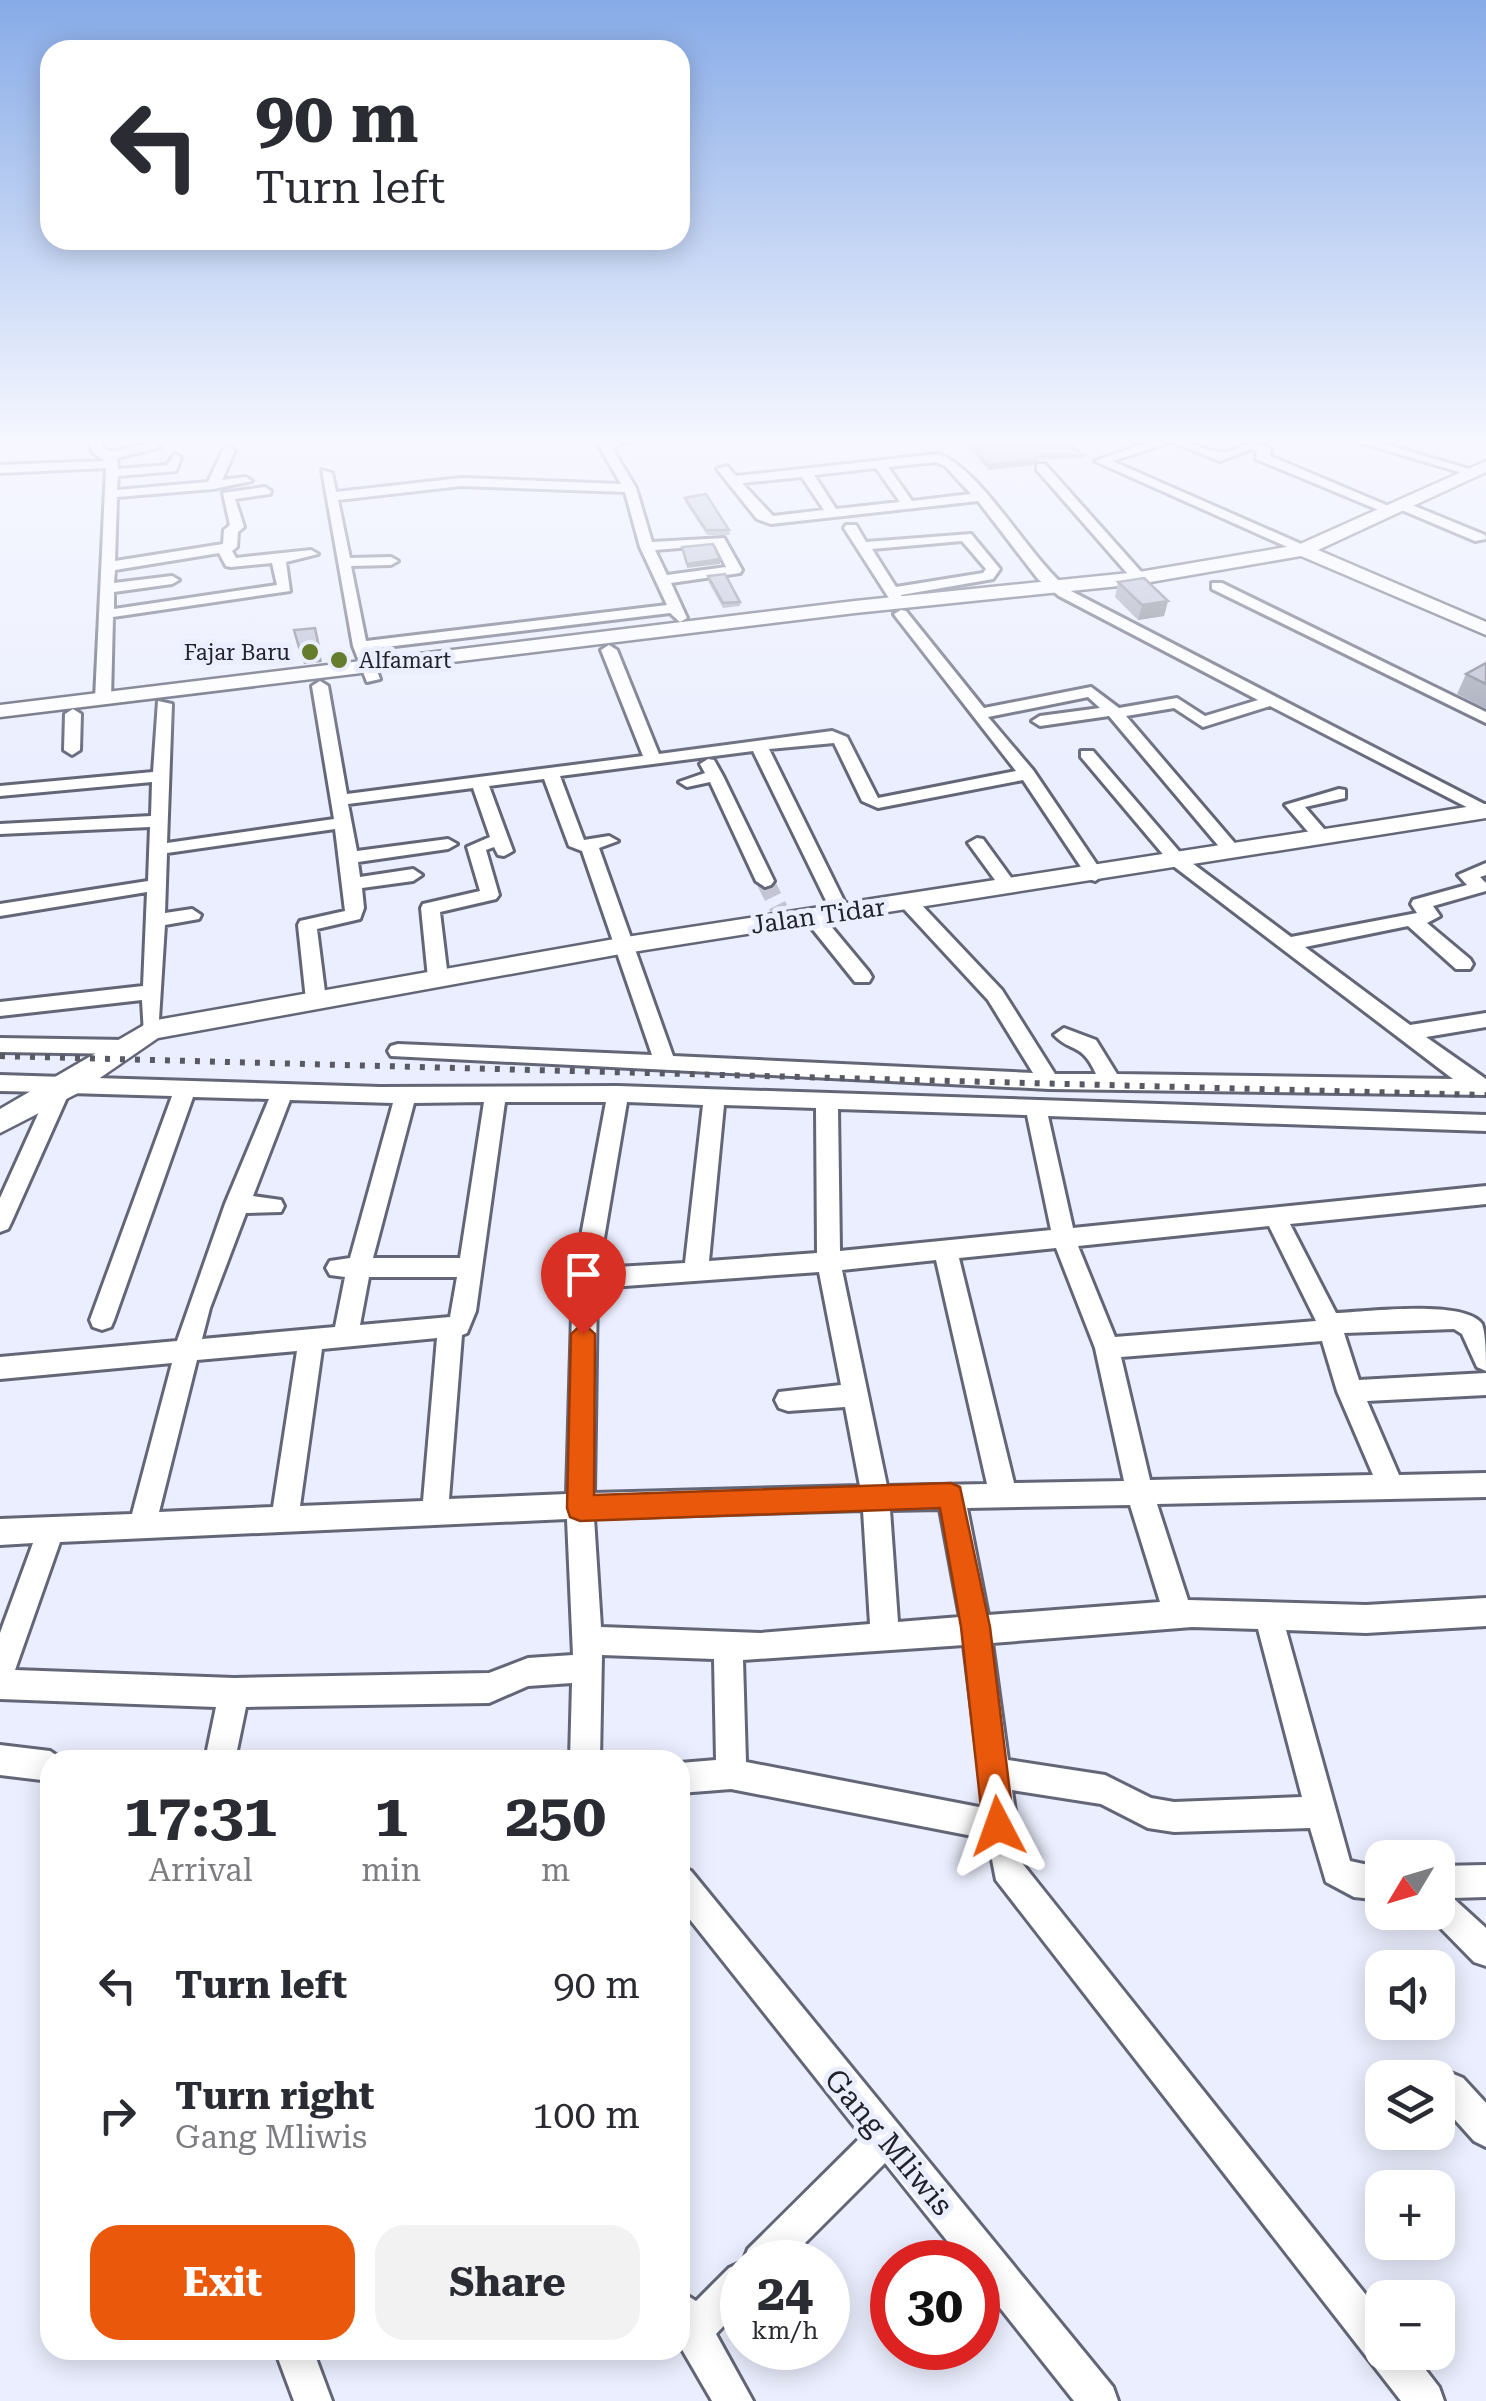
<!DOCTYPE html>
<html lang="en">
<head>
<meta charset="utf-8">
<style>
	body { margin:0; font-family:"Roboto Serif",serif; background:#f2f2f3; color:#2b2b33; height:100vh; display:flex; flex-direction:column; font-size:38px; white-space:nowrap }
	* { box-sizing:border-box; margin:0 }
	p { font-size:32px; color:#7c7c81 }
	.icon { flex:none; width:55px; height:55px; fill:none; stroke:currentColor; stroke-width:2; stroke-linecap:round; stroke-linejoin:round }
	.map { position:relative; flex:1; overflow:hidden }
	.drawer { position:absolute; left:40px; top:1750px; width:650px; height:610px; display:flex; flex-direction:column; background:#fff; border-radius:30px; box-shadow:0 5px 25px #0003 }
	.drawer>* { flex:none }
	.top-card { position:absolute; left:40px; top:40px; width:650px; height:210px; border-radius:30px; box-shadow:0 5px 25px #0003; background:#fff; color:#2b2b33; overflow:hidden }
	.needle { width:65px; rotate:232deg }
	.tools { position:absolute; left:1365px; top:1840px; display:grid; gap:20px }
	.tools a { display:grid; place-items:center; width:90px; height:90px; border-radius:20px; background:#fff; box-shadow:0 5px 25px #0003; font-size:50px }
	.speed { position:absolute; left:720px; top:2240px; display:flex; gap:20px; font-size:50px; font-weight:700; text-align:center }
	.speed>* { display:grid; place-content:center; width:130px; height:130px; border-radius:50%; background:#fff; box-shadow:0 5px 25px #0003; line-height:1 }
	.speed small { font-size:25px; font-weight:400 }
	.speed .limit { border:15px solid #d22; background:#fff; color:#111 }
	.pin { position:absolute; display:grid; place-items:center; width:85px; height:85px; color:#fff; margin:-102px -42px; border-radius:50% 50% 50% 0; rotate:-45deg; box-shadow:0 0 10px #0007 }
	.pin .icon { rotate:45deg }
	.me { position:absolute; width:110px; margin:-55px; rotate:356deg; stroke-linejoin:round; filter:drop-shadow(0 0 8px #0008) }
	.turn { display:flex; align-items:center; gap:35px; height:210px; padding:0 50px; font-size:45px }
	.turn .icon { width:130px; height:130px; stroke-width:2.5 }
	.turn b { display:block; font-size:70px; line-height:85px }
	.eta { display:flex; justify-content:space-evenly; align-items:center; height:170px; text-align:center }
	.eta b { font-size:60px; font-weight:700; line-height:70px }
	.cta { display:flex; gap:20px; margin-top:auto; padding:20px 50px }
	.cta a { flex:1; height:115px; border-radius:30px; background:#ea580c; color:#fff; font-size:40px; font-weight:700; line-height:115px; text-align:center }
	.cta a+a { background:#f2f2f3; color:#2b2b33 }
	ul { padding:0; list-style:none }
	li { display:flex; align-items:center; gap:30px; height:130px; padding:0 50px }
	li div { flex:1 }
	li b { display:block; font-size:38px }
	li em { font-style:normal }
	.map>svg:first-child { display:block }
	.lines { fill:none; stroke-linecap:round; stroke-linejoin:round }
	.street-tunnel { stroke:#c3c5d4; stroke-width:18; stroke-dasharray:18 9; stroke-linecap:butt }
	.street-casing { stroke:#636677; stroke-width:6 }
	.secondary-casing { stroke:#636677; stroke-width:5 }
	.street { fill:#fff; fill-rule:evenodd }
	.secondary { fill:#fff; fill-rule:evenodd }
	.rail { stroke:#585963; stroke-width:6; stroke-dasharray:5 10; stroke-linecap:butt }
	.wall { fill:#a3a6b6 }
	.shaded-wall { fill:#858794 }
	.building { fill:#bec1d4; stroke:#858794; stroke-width:2.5 }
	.route { fill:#ea580c; stroke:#983908; stroke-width:2.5 }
	.poi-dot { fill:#657c2d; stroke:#ebeefe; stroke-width:4 }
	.labels { text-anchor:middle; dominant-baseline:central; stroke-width:10; stroke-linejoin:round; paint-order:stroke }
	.far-poi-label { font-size:22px; fill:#22232a; stroke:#ebeefe; text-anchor:end }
	.street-label { font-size:25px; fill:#22232a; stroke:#ebeefe }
	.near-street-label { font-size:30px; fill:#22232a; stroke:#ebeefe }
</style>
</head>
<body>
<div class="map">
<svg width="1486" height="2401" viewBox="0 0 1486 2401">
	<rect width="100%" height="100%" fill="#ebeefe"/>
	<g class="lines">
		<polyline class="street-tunnel" points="765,881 779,909"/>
		<g class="street-casing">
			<g id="street">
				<path d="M87,437h12l4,11 8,4 43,-9 6,4 -43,11 1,11 49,-4 8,-11 6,4 -5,13 -58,5 -1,14 91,-8 15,-32 6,-4 6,4 -13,30 24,-3 6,4 -39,8 -96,8 -2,64 108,-17 1,-14 6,-5 -7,-32 42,-6 6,4 -1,3 -35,5 9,28 -6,5 -1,15 -5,4 4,7 75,-8 7,4 -32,8 4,29 -177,26 -2,82 -8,5 -8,-5 11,-231 -106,5v-8l105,-4 -12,-8zM219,553l7,13 5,1 41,-4 5,22 -163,24v-17l58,-8 7,-4 -7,-4 -58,7 1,-13z"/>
				<path d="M619,437h18l-25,11 24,40 16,54 72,-4 18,32 -2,3 -69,10 16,35 -7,4 -10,-9 -301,36 11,30 -13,3 -14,-36 -31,-176 10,3 4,19 125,-14 160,6 -22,-38zM461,486l164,6 15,55 27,58 -301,36 -15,-75 40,-1 7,-4 -7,-4 -41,1 -12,-58zM715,545l11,22 -59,8 -12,-25z"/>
				<path d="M1163,437c21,0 35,12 55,15 23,3 21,-17 53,-3l-1,7 128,54 -12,3 -130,-54 1,-7 -6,-3 -31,12 -48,-19 -60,19 196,86 2,3 -7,4 -208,-93z"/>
				<polygon points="1211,437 1234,437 1217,441"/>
				<polygon points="1342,437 1361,437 1479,472 1469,475"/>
				<path d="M938,454c44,15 90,103 131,136l417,215v12l-216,-111 -67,21 -29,-19 -48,8 113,132v8h-12l-118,-140 -69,10 -8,-5 8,-5 60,-8 -12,-11 -100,20 45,53 71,105 -9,6 -6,-2 -66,-99 -145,28 -16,-7 -28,-58 -65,6 81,164 -9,6 -9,-6 -79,-162 -193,25 24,64 25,-4 9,5 -19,7 74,208 360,17 -45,-73 -86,-93 -2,-4 9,-6 7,2 86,91 53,84h41c-14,-32 -25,-21 -42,-39l10,-7 32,12 21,34 336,5 -281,-214 -91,-108v-6h12l91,106 107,80 126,-24 -6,-9 2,-4 54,-15 -9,-10 28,-12v12l-6,2 6,6v8l-53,15 7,10 -13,7 43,36 3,5 -3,5h-14l-48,-43 -103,21 105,78 76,-12v14l-60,10 60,42v16l-437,-6 -658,-33 -3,-5 3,-5 7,-2 254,11 -70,-204 -13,-5 -25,-67 -55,7 24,65 -9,5 -6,-1 -4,-8 -8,3 13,45 -3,4 -56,13 8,66 -3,5h-14l-3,-5 -7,-70 2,-4 57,-13 -13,-44 23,-10 -17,-49 -125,16 9,47 91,-12 9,5 -9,5 -90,13 2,15 53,-8 9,6 -9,6 -51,7 2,20 -4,11 -43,10 9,71 -3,5 -7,2 -10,-7 -8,-75 2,-4 45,-10 -10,-82 -168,24 -2,60 27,-4 9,6 -2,4 -34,6 -7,110h-14l-2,-35 -142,16v-14l143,-16 4,-94 -147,24v-12l148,-23 2,-54 -150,7v-10l151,-8 1,-34 -152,14v-10l153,-14 5,-71 14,3 -5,139 167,-24 -22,-133 8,-5 8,5 19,108 296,-38 -42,-106 8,-5 8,5 42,104 173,-23 15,6 31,61 138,-27 -120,-154 -2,-3 7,-4 5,1 78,97 107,-21 28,21 58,-10 28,18 53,-16 -199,-104 -21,-17 -60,-78 -207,23 -14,-5 -40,-50 10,-3 9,10zM936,462l9,4 26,28 -59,7 -24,-34zM876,468l24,34 -64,7 -22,-34zM802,477l22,33 -51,6 -31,-33z"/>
				<polygon points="1037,464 1045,464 1144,575 1144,581 1134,581 1037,470"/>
				<polygon points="1402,501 1485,535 1486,539 1475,541 1397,508 1395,505"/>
				<path d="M846,525h10l10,17 105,-8 29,35 -7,10 -92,16 5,8 -12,3 -50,-78zM962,541l24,28 -3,4 -87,14 -24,-38z"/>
				<polygon points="1212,583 1222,583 1486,712 1486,723 1212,589"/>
				<polygon points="73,709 81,714 80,750 72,755 64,750 65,714"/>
				<polygon points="708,759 714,760 723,776 774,881 771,885 765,887 756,881 710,782 687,787 679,782 705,773 700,764"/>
				<polygon points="1339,789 1345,790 1345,798 1305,807 1331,837 1328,841 1316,841 1285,805"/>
				<polygon points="977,838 983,839 1015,883 1015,891 1003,891 968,843"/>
				<polygon points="813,911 820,913 869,972 872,977 869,982 855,982 806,921 806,913"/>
				<polygon points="0,1038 126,1040 136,1047 126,1054 0,1052"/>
				<path d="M0,1075l380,12 238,-1 868,29v16l-438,-15 25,112 413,-42v18l-196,20 46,89c30,-1 129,-14 146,11 4,12 4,32 4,47l-9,-4 -15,-33 -8,-5 -110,4 15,47 127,-7v22l-119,6 32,74 87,-2v24l-329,7 31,96 178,5 120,-7v28l-120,7 -80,-3 64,231 32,7v32l-28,-3 -28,-15 -16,-54 -136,4 -26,-4 -47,-24 -89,-14 10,73 360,452v37h30l27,35 5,14h-43l-405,-521 -8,-41 -257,-50 -51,4v-30l36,-3 -2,-101 -112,-4 -2,105h-30l2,-77 -44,3 -39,17 -243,4 -11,53h-30l11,-53 -216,-8v-66l33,-90 -33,2v-26l132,-5 40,-151 -172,16v-22l177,-16 48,-137 44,-105 -76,-2 -79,223 -3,7 -9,3 -9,-3 -3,-7 82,-224 -103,-3 -58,130 -3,6 -8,3v-34l48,-106 -48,-1zM290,1100l103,3 -43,155 -20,3 -4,7 4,7 15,2 -10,50 -133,12 8,-31 36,-95 35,-1 3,-6 -3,-6 -28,-4zM484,1102l-24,156h-87l41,-155zM505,1102h101l-33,177 -6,215 -118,5 13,-164 5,-2 9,-22zM627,1102l76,3 -18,158 -86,5zM724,1105l92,3 1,145 -108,8zM838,1109l189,6 24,115 -211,21zM1269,1226l47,95 -201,16 -37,-91zM1056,1248l39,100 29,133 -110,2 -55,-225zM936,1260l51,224 -100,2 -45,-216zM819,1272l22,113 -62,7 -4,8 4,8 9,3 57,-4 15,79 -266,7 3,-205zM369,1277h88l-7,40 -90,8zM437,1338l-14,163 -123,5 22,-157zM1322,1341l15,50 36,84 -223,5 -29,-123zM297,1351l-24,156 -114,5 38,-152zM1130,1505l30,97 -172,13 -21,-107zM940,1509l20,108 -62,5 -8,-112zM863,1510l7,114 -110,9 -159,-6 -7,-109zM567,1519l6,136 -45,3 -39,15 -255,5 -219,-8 45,-128zM1192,1627l66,2 44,168 -128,5 -23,-4 -46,-23 -97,-15 -16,-117zM964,1645l20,163 -238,-46 -3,-102z"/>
				<polygon points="0,1745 50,1751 63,1760 50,1760 50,1781 0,1775"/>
				<polygon points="1486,1865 1486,1897 1453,1898 1486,1928 1486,1966 1474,1962 1425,1912 1438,1912 1438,1866"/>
				<polygon points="680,1866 691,1871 1113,2387 1118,2401 1074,2401 978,2280 978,2262 964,2262 885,2163 786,2262 743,2262 748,2249 862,2136 680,1907"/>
				<polygon points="1451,2073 1463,2078 1486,2103 1486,2147 1474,2141 1439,2102 1438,2081"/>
				<polygon points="742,2262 742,2307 716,2334 753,2401 712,2401 680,2346 680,2291 696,2301 729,2268"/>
				<polygon points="275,2350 313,2350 332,2401 294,2401"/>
			</g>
		</g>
		<g class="secondary-casing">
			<g id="secondary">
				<polygon points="1486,461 1486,472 1318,550 1486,622 1486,635 1301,556 1139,584 855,613 0,717 0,705 855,601 1139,572 1298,545"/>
				<polygon points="1486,804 1486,818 626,953 158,1038 78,1093 0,1133 0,1109 151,1021 626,937"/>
			</g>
		</g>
		<use href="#street" class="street"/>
		<use href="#secondary" class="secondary"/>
		<polyline class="rail" points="0,1056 1486,1095"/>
	</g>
	<g class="wall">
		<polygon points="966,439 1084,455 1084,459 1037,460 1033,465 988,470 965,443"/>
		<polygon points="685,498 729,530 730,535 707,535 685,502"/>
		<polygon points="708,576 740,602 740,606 723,608 708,581"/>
		<polygon points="1118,582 1168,601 1164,616 1138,620 1115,597"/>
		<polygon points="1486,663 1486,709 1457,694 1466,674"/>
	</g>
	<g class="shaded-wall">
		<polygon points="1038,456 1037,460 1033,465 988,470 988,465"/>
		<polygon points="720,559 720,564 687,568 687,564"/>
		<polygon points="1168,601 1164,616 1138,620 1142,605"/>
		<polygon points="317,638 322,662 304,664 301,654"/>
	</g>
	<g class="building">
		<polygon points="991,437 1060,437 1084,455 1038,456 1034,460 988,465 966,439"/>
		<polygon points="706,494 729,530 706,530 685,498"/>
		<polygon points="713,544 720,559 687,564 682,547"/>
		<polygon points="725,574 740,602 723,603 708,576"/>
		<polygon points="1144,578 1168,601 1142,605 1118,582"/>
		<polygon points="315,628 320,652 301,654 294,630"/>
		<polygon points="1486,663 1486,684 1466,674"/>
	</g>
	<linearGradient id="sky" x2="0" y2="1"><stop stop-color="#87abe7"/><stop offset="0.57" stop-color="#f6f7ff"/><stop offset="1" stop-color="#f6f7ff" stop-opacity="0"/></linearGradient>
	<rect width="1486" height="773" fill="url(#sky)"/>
	<polygon class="route" points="583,1323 595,1334 594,1495 951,1483 960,1487 990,1627 1014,1826 1010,1837 998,1841 987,1837 983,1826 961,1627 940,1508 580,1521 570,1517 567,1508 571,1334"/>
	<g class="poi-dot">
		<circle cx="310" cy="652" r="10"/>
		<circle cx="339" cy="660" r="10"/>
	</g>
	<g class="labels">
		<g class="far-poi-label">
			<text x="290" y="652">Fajar Baru</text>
			<text x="359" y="660" text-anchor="start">Alfamart</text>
		</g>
		<g class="street-label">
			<text transform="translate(818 916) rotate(-8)">Jalan Tidar</text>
		</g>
		<g class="near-street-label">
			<text transform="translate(889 2142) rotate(50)">Gang Mliwis</text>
		</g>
	</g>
</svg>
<div class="tools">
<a><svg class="needle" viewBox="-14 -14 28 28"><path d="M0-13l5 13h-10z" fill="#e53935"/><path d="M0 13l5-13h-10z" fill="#7c7c81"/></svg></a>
<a><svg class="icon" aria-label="sound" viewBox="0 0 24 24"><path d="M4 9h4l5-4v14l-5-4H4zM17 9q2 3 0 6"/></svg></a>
<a><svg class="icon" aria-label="layers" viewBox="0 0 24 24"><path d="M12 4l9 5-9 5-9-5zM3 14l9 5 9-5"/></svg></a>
<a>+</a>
<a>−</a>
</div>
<div class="speed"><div>24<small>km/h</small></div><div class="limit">30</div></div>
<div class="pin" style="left:583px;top:1334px;background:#d93025"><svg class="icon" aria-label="arrive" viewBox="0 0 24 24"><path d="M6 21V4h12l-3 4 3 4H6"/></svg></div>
<svg class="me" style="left:998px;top:1826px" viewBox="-20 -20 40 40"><path d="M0-17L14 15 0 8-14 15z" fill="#ea580c" stroke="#fff" stroke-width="4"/></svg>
<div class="top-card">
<div class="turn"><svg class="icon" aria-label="left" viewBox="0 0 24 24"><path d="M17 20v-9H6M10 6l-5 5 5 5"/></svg><div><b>90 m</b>Turn left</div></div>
</div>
<section class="drawer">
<div class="eta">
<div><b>17:31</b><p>Arrival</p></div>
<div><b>1</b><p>min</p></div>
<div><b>250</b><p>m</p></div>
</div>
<ul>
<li><svg class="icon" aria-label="left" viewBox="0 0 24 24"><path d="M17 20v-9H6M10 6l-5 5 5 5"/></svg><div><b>Turn left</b></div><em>90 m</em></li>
<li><svg class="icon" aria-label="right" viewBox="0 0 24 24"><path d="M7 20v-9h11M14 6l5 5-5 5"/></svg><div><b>Turn right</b><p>Gang Mliwis</p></div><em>100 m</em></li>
</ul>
<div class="cta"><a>Exit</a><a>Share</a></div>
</section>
</div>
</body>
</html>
